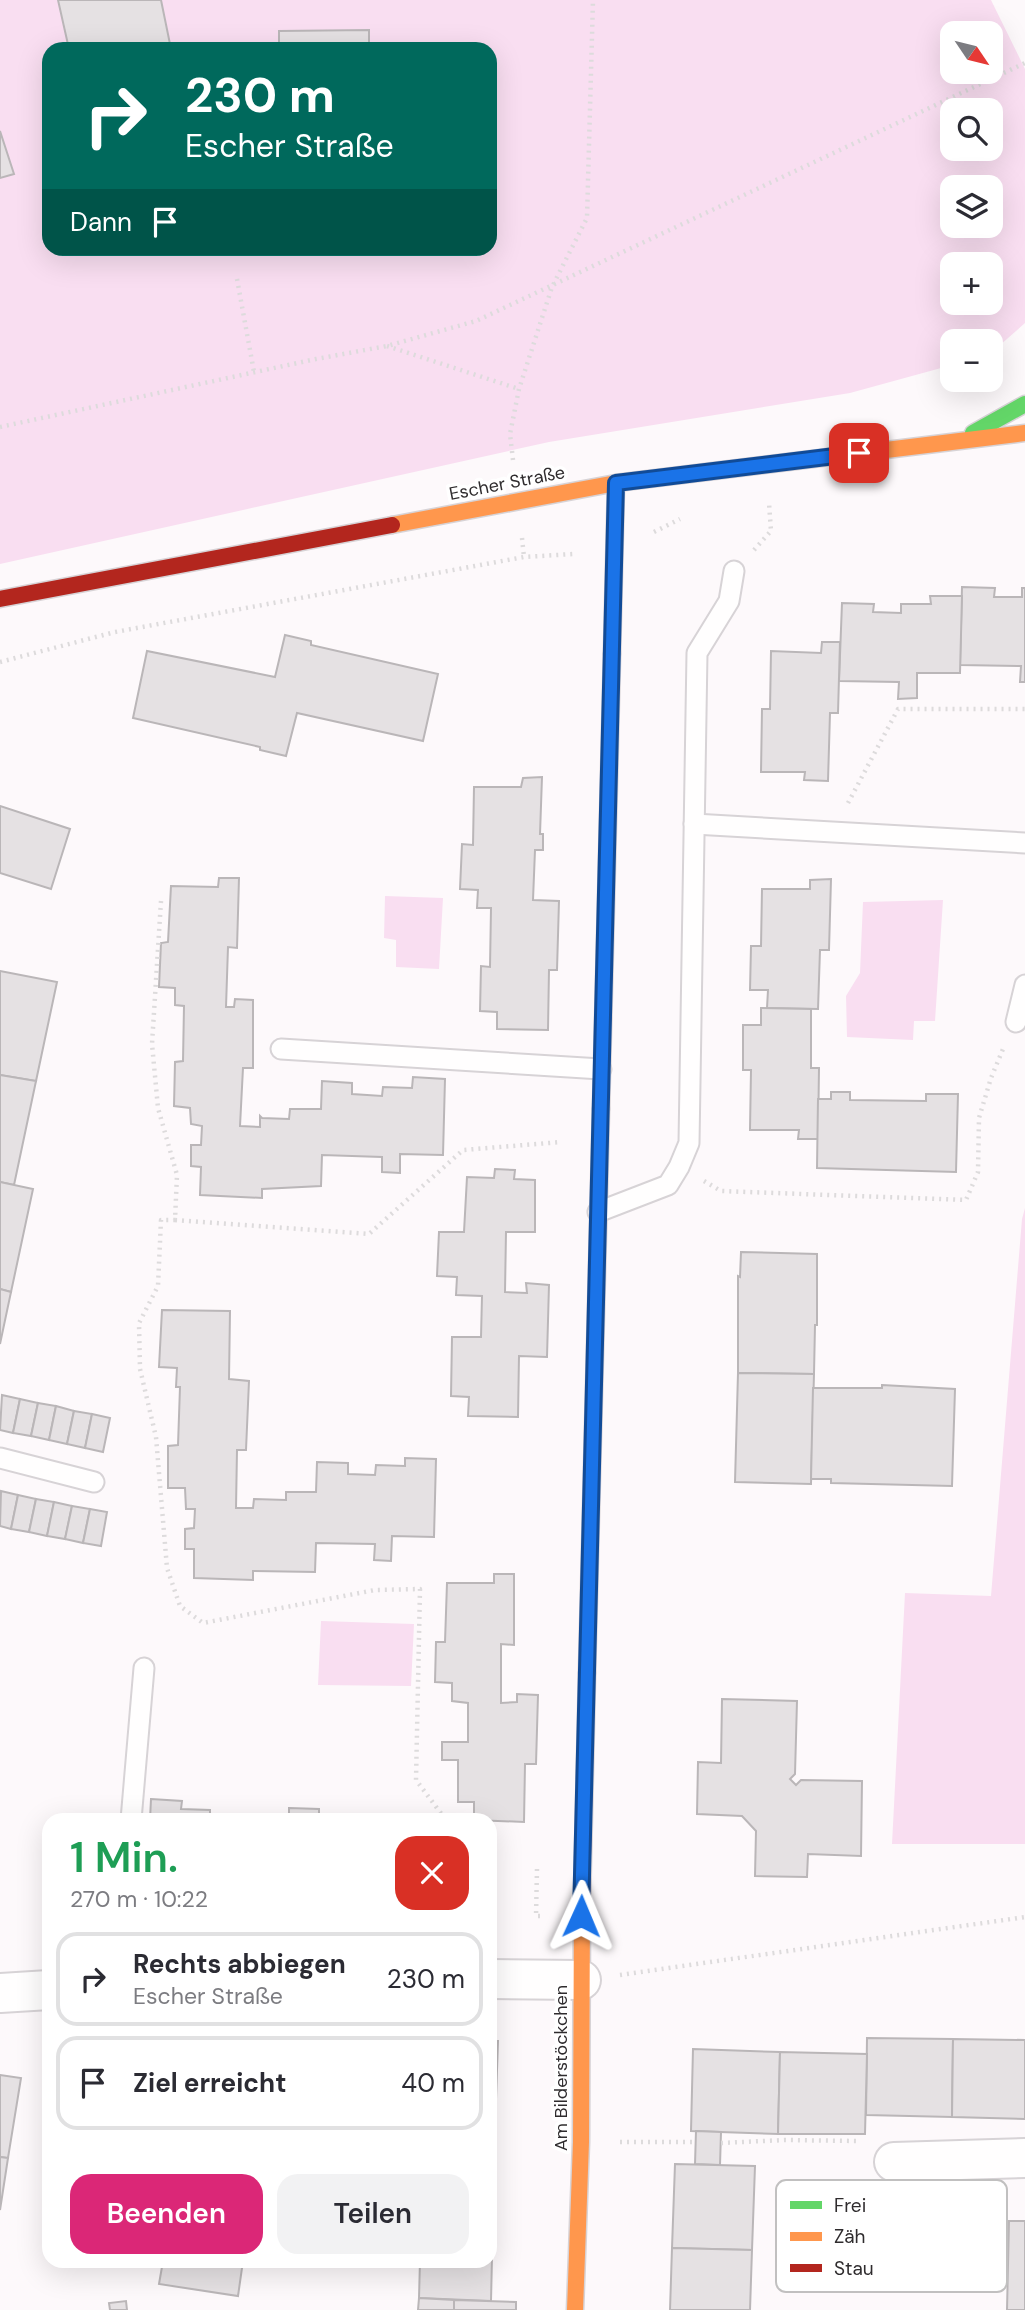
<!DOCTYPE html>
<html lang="de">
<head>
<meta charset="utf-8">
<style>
	body { margin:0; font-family:"DM Sans",sans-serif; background:#f2f2f3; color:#2b2b33; height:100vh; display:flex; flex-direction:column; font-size:26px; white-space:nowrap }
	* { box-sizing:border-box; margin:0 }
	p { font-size:23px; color:#7c7c81 }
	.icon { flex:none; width:38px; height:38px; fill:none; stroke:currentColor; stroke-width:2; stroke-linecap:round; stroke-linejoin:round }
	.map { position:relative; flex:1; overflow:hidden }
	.drawer { position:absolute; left:42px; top:1813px; width:455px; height:455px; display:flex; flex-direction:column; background:#fff; border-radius:21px; box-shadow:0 7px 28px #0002 }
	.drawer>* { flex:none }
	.guide { position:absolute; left:42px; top:42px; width:455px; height:214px; border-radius:21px; box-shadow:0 7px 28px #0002; background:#00695c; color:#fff; overflow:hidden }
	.needle { width:46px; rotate:125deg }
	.fabs { position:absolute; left:940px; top:21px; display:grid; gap:14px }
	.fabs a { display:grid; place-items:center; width:63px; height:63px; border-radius:14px; background:#fff; box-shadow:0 7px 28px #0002; font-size:35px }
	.pin { position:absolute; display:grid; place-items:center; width:60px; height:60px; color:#fff; margin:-30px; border-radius:14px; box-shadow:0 4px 10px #0006 }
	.me { position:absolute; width:77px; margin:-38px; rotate:1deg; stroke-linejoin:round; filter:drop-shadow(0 0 5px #0008) }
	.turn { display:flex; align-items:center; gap:24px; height:147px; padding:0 28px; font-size:32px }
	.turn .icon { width:91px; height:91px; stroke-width:2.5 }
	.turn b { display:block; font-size:49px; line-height:60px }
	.then { display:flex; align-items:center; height:66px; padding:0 28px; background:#0003; gap:14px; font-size:26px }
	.round { display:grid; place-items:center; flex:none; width:74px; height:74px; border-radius:21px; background:#f2f2f3 }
	.head { display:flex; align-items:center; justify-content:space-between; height:119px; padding:0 28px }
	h1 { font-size:42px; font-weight:600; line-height:52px; color:#1e9e55 }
	.button { display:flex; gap:14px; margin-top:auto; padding:14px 28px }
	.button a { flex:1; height:80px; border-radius:21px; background:#db2777; color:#fff; font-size:28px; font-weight:600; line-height:80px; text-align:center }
	.button a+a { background:#f2f2f3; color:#2b2b33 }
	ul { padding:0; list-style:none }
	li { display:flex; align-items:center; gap:21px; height:94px; margin:0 14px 10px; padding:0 14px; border:4px solid #e1e1e2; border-radius:21px }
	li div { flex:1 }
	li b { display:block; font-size:26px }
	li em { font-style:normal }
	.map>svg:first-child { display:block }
	.green { fill:#f9def1; fill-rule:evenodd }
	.building { fill:#e5e1e3; stroke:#bab6b8; stroke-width:2 }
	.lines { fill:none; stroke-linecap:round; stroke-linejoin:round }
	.lane-casing { stroke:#d7d3d6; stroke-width:23 }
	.street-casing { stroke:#d7d3d6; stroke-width:42 }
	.fast-casing { stroke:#d7d3d6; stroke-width:19 }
	.slow-casing { stroke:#d7d3d6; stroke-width:19 }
	.jam-casing { stroke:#d7d3d6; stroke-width:19 }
	.path { stroke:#dddbdc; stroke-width:4.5; stroke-dasharray:2 5; stroke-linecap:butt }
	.lane { stroke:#fffefe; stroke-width:19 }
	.street { stroke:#fffefe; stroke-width:38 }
	.fast { stroke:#63d668; stroke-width:16 }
	.slow { stroke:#ff974d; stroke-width:16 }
	.jam { stroke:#b3261e; stroke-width:16 }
	.route-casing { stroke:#114b97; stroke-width:18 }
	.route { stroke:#1a73e8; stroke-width:12 }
	.labels { text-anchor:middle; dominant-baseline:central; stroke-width:7; stroke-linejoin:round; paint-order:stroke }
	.street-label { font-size:18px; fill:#2f2c2e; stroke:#fff }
	.key { fill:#fff; stroke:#c1c0c0; stroke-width:2 }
	.key-label { font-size:19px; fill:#2f2c2e }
</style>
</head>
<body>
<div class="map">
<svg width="1025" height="2310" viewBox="0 0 1025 2310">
	<rect width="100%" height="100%" fill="#fdf9fb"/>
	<g class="green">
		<path d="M0,0h991l34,69v254l-34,30 -1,-12h-38v24l-102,28 -301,49 -549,122zM952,33h38v39h-38zM49,49h441v199h-441zM952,110h38v39h-38zM952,187h38v39h-38zM952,264h38v39h-38z"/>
		<polygon points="385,896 443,898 439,969 396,967 396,940 384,938"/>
		<polygon points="943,900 935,1021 914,1021 913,1040 847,1037 846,996 860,973 863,902"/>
		<polygon points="1025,1208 1025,1844 892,1844 905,1593 991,1596 1022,1219"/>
		<polygon points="321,1621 414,1624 411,1686 318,1685"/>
	</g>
	<g class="building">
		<polygon points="58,0 161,0 171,49 69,49"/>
		<polygon points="369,30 369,49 279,49 279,31"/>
		<polygon points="0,131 14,174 0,178"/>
		<polygon points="962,587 995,588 994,597 1022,597 1022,588 1025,588 1025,682 1020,682 1021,666 960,665"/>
		<polygon points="930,596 962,596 960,673 917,673 917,698 898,699 899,682 839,681 842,603 874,604 873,612 901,613 901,604 931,604"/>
		<polygon points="285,635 311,641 311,645 438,674 423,741 297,713 286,756 260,750 260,747 133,718 147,651 275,677"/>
		<polygon points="822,642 840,642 838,713 830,713 828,781 804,780 805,772 761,772 762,709 770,709 771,651 821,653"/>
		<polygon points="542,777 540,834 543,834 543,850 535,850 533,900 559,901 557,970 549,970 548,1030 497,1029 497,1012 480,1011 481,966 490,967 491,908 477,908 478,890 460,889 462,844 473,845 474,787 521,787 523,778"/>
		<polygon points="0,806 70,829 51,889 0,873"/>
		<polygon points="219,878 239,878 237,948 228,947 226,1007 234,1007 235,999 253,1000 253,1068 243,1068 240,1126 260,1127 260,1116 262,1118 289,1119 290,1109 321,1109 322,1081 352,1083 352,1094 382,1096 383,1087 412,1088 413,1077 445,1079 443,1155 400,1154 400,1173 382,1172 382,1157 322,1155 321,1186 262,1189 262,1198 200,1195 201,1167 191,1166 191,1145 201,1145 202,1126 191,1124 190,1108 174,1106 175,1062 183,1061 184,1006 175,1005 175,988 159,987 161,943 168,942 171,886 218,887"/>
		<polygon points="831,879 829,950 820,950 818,1009 767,1008 768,990 750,990 751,946 761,946 762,889 810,889 810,880"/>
		<polygon points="0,971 57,982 36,1081 0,1075"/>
		<polygon points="761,1008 811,1009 811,1068 819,1068 818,1139 798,1139 799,1130 750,1130 751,1070 743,1070 743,1025 761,1025"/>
		<polygon points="0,1075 36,1081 14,1185 0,1182"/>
		<polygon points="831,1092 850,1092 850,1100 926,1101 926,1094 958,1094 956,1172 817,1168 818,1099 831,1099"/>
		<polygon points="495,1169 515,1170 514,1179 535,1180 535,1232 506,1232 505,1292 527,1293 526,1283 549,1285 547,1357 519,1356 518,1417 468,1416 469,1397 451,1396 452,1337 481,1337 482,1296 456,1295 457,1277 437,1276 439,1232 464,1232 467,1177 494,1178"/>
		<polygon points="0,1182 33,1189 11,1292 0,1289"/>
		<polygon points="741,1252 817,1254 817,1325 815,1325 814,1374 738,1373 738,1276 740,1277"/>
		<polygon points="0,1289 11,1292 0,1344"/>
		<polygon points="162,1310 230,1311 229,1379 249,1381 246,1450 237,1450 236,1508 253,1508 254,1499 286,1500 286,1492 316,1492 317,1462 348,1463 348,1474 375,1475 376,1465 405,1466 405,1458 436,1459 434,1537 392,1536 391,1561 374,1560 375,1544 316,1543 315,1572 253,1571 253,1580 194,1578 194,1549 185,1549 185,1529 194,1528 195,1509 186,1509 185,1488 168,1488 168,1446 178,1445 180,1387 176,1387 177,1368 159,1367"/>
		<polygon points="738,1373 814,1374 811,1484 735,1482"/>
		<polygon points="882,1385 955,1389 952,1486 831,1483 831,1479 811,1479 813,1388 882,1388"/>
		<polygon points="2,1395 20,1399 13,1433 0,1430"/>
		<polygon points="20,1399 38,1403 31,1436 13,1433"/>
		<polygon points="38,1403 56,1406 49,1440 31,1436"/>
		<polygon points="56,1406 74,1411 67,1444 49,1440"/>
		<polygon points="74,1411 92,1414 85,1448 67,1444"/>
		<polygon points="92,1414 110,1418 103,1452 85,1448"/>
		<polygon points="1,1491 18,1495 11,1529 0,1526"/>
		<polygon points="18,1495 36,1499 29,1532 11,1529"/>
		<polygon points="36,1499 54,1502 47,1536 29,1532"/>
		<polygon points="54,1502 72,1506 65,1539 47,1536"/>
		<polygon points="72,1506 90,1509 83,1543 65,1539"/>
		<polygon points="90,1509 107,1512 101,1546 83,1543"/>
		<polygon points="494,1574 514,1574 514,1645 501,1644 501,1703 517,1702 517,1694 538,1695 536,1764 525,1764 524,1822 474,1820 474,1802 458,1802 458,1760 442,1760 442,1742 468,1742 468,1703 452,1701 452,1683 435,1682 436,1642 445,1642 447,1583 494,1583"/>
		<polygon points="722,1699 797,1701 795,1774 790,1779 796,1785 801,1780 862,1781 861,1856 808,1854 807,1877 755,1876 756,1831 742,1816 697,1814 698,1762 721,1763"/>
		<polygon points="151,1799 182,1801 181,1809 210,1810 210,1820 150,1820"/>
		<polygon points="289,1808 319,1809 319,1818 350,1820 289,1820"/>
		<polygon points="867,2038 953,2039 952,2117 866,2115"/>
		<polygon points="953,2039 1025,2040 1025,2119 952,2117"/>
		<polygon points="490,2041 498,2041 495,2128 490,2128"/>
		<polygon points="693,2049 780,2052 778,2134 691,2131"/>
		<polygon points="780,2052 867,2054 865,2134 778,2134"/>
		<polygon points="0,2075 21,2078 8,2158 0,2157"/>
		<polygon points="490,2128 495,2128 493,2214 490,2214"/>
		<polygon points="696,2131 721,2132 720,2165 695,2164"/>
		<polygon points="0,2157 8,2158 0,2210"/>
		<polygon points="675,2164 755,2166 752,2250 672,2248"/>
		<polygon points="490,2214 493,2214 491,2301 419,2298 420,2261 490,2261"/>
		<polygon points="1009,2221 1025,2221 1025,2310 1007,2310"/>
		<polygon points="672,2248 752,2250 750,2310 670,2310"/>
		<polygon points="163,2261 243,2261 238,2296 159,2284"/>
		<polygon points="419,2298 454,2300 454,2310 418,2310"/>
		<polygon points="454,2300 516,2302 516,2310 454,2310"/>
		<polygon points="126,2301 127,2310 110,2310 109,2303"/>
	</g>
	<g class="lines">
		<g class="lane-casing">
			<g id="lane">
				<polyline points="694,824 1025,843"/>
				<polyline points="1016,1022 1025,985"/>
				<polyline points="281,1049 601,1069"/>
				<polyline points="598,1212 668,1185 679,1167 689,1143 697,653 729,601 734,571"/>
				<polyline points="0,1458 94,1482"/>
				<polyline points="131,1820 144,1668"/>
			</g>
		</g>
		<g class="street-casing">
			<g id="street">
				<polyline points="490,1979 581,1980"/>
				<polyline points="0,1993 49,1990"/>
				<polyline points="894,2162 1025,2158"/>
			</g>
		</g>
		<g class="fast-casing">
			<g id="fast">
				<polyline points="973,433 1025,404"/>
				<polyline points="612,654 616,483"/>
			</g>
		</g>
		<g class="slow-casing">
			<g id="slow">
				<polyline points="392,525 616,483 1025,433"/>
				<polyline points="587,1673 601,1109"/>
				<polyline points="575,2310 581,2142 582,1901"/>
			</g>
		</g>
		<g class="jam-casing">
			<g id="jam">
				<polyline points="0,599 392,525"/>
				<polyline points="601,1109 612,654"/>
				<polyline points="582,1901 587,1673"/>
			</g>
		</g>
		<g class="path">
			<polyline points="237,279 254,372"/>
			<polyline points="387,346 519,389"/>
			<polyline points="0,427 316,359 387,346 476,321 1025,63"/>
			<polyline points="513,460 510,434 519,389 552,287 587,218 593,0"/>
			<polyline points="654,532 680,519"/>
			<polyline points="522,538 524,557"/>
			<polyline points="754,550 771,531 769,503"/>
			<polyline points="0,662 115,632 524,557 573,554"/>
			<polyline points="848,803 898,709 1025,709"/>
			<polyline points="161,901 152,1044 158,1108 177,1175 175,1220 161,1220 158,1286 139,1323 140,1369 156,1437 167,1568 180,1606 203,1623 375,1590 420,1589 416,1780 446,1820"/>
			<polyline points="704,1181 721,1191 966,1200 978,1172 979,1118 991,1078 1003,1049"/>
			<polyline points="175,1220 369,1234 463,1150 561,1142"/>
			<polyline points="537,1869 536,1916 544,1916"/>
			<polyline points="620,1975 1025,1917"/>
			<polyline points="620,2142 696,2142"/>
			<polyline points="721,2143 785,2140 856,2141 859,2143"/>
		</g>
		<use href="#lane" class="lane"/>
		<use href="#street" class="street"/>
		<use href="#fast" class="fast"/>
		<use href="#slow" class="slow"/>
		<use href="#jam" class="jam"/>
	</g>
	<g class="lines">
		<g class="route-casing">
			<polyline id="route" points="581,1916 616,483 859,453"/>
		</g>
		<use href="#route" class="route"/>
	</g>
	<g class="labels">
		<g class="street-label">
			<text transform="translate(507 483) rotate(-11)">Escher Straße</text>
			<text transform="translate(561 2068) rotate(-90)">Am Bilderstöckchen</text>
		</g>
	</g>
	<rect x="776" y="2180" width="231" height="112" rx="10" class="key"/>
	<rect x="790" y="2201" width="32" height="8" fill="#63d668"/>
	<rect x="790" y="2232" width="32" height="9" fill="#ff974d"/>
	<rect x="790" y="2264" width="32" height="8" fill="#b3261e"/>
	<g class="key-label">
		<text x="834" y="2212">Frei</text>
		<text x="834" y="2243">Zäh</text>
		<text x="834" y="2275">Stau</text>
	</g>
</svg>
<div class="fabs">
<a><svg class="needle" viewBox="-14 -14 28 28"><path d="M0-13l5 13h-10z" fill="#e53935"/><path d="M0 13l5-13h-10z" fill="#7c7c81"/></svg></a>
<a><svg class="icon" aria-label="search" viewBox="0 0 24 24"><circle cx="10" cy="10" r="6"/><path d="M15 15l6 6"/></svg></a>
<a><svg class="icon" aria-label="layers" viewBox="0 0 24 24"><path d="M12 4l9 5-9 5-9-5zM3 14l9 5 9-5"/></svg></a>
<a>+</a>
<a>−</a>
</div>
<div class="pin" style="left:859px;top:453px;background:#d93025"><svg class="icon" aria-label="arrive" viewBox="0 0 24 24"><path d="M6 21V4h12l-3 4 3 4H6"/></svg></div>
<svg class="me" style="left:581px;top:1916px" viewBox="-20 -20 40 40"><path d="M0-17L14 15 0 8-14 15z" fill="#1a73e8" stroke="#fff" stroke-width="4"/></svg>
<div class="guide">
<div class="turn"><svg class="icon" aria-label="right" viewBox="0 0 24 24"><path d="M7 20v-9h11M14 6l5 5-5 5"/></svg><div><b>230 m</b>Escher Straße</div></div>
<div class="then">Dann<svg class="icon" aria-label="arrive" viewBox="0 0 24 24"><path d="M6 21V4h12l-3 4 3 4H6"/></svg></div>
</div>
<section class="drawer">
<div class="head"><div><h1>1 Min.</h1><p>270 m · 10:22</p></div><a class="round" style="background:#d93025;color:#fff"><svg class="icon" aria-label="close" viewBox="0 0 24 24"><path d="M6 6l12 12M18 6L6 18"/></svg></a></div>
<ul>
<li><svg class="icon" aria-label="right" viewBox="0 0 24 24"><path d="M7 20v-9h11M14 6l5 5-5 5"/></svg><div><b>Rechts abbiegen</b><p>Escher Straße</p></div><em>230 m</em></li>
<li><svg class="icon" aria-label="arrive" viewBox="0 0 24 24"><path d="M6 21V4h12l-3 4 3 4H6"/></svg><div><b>Ziel erreicht</b></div><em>40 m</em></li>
</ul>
<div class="button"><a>Beenden</a><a>Teilen</a></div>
</section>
</div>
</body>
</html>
